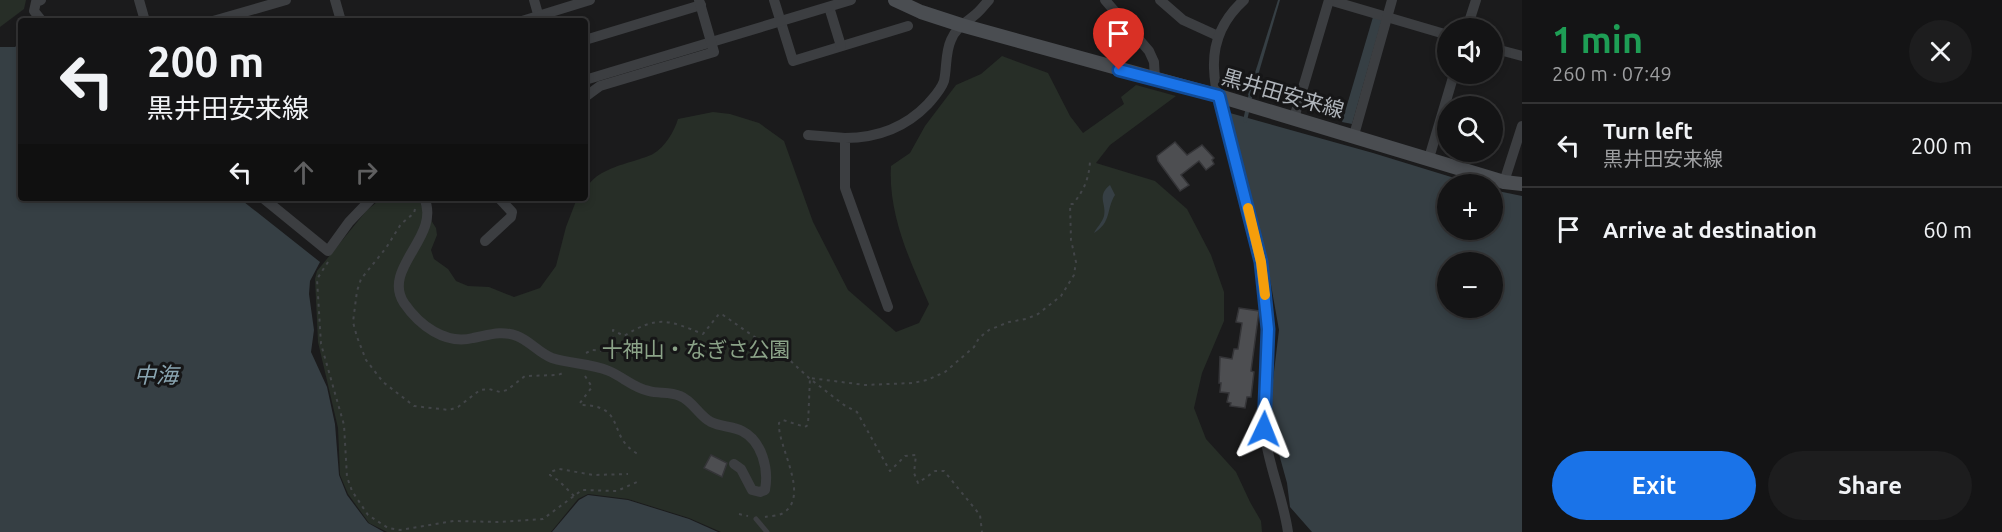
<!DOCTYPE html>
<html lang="en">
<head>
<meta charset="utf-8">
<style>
	body { margin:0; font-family:Ubuntu,"Noto Sans JP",sans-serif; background:#1d1d1e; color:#f1f3f6; height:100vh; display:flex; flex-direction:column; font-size:22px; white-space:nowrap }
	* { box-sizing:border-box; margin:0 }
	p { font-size:20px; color:#9d9ea0 }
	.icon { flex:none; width:33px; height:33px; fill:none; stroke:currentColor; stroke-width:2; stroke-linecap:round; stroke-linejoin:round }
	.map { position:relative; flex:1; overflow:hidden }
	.panel { display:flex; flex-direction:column; background:#141415; width:480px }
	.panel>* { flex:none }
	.guide { position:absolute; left:18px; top:18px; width:570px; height:183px; border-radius:6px; box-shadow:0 3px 9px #0003,0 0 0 2px #333334; background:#141415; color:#f1f3f6; overflow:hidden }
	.buttons { position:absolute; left:1437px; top:18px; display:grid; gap:12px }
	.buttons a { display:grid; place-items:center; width:66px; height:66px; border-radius:50%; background:#141415; box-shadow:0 3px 9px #0003,0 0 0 2px #333334; font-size:30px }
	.pin { position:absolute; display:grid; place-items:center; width:51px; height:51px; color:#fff; margin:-62px -26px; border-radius:50% 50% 50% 0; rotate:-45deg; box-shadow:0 0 6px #0007 }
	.pin .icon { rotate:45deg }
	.me { position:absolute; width:66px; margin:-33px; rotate:2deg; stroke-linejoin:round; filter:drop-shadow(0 0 4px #0008) }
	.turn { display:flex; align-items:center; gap:21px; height:126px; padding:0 30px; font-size:27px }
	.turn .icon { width:78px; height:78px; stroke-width:2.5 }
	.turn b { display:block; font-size:42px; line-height:51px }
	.lanes { display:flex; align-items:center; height:57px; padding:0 30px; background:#0003; justify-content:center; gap:30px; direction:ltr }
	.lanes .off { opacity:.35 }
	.round { display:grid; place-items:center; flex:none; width:63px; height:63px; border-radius:32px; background:#1d1d1e }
	.overview { display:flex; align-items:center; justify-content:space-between; height:102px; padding:0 30px }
	h1 { font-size:36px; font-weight:600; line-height:45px; color:#1e9e55 }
	.action { display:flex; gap:12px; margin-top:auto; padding:12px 30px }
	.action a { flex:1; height:69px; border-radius:36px; background:#1a73e8; color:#fff; font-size:24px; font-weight:600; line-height:69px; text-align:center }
	.action a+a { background:#1d1d1e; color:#f1f3f6 }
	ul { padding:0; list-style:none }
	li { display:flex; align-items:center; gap:18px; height:84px; padding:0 30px; border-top:2px solid #333334 }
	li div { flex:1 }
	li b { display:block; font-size:22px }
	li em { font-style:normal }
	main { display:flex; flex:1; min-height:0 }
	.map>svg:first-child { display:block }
	.green { fill:#272e27 }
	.water { fill:#363f44; fill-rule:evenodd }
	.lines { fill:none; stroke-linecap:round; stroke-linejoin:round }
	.stream { stroke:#363f44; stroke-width:4 }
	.building { fill:#4d4e51; stroke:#353538; stroke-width:1.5 }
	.path { stroke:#424548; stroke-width:2; stroke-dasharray:3 4.5; stroke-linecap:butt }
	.lane { stroke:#3c3e41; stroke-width:5 }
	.street { stroke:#3c3e41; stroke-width:10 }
	.secondary { stroke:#4a4d51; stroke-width:14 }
	.route-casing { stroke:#114b97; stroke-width:15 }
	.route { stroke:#1a73e8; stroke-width:10 }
	.slow { stroke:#f59e0b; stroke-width:10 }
	.labels { text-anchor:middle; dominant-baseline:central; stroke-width:6; stroke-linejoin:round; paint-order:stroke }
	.street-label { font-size:21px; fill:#afb4ba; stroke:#161617 }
	.park-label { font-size:21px; fill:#8ba388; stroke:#161617 }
	.water-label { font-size:22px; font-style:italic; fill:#8aa5b1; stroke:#161617 }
</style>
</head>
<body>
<main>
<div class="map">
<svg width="1522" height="532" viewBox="0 0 1522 532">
	<rect width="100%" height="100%" fill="#1b1b1c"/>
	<g class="green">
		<polygon points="0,0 26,0 24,9 0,27"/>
		<path d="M1002,56l46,17 22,43 13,17 41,-29 -3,-7 15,-12 40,11 -66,49 -14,18 59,18 32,28 24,46 13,37v29l-22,52 -8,35 12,31 30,33 14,30 11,19 1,11h-541l-32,-14 -61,-19 -40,-5 -10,5 -27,33h-164l-18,-9 -21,-29 -8,-19 -2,-47 -20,-86 -3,-63 2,-8 50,-61 15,-12h35l19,30 1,7 -6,15 3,9 14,10 8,12 12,5 21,1 25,10 26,-9 16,-22 10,-39 10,-26 3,-3h6c0,-30 48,-34 68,-44 12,-7 21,-22 25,-35l35,-7 17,2 29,9 25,18 29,81 35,68 48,42 23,-9 10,-19c-19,-43 -41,-90 -38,-138l19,-13 15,-27 31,-41 25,-11z"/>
	</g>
	<g class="water">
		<polygon points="1278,0 1280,0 1252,96 1248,95"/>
		<polygon points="1373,17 1382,19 1352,124 1342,122"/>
		<polygon points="21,41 21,198 239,198 320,262 310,281 309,294 314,330 311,352 327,387 335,424 339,475 347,495 368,523 384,532 0,532 0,47 15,47"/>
		<path d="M1230,113l143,40 101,31h-26v46h44l1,-40 29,6v336h-210l-22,-25 -3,-24 -16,-58 -1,-20 9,-75 -14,-79zM1448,262h44v46h-44z"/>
		<path d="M1110,185l5,10c-9,14 -3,27 -21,38 3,-6 8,-10 10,-17 3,-12 -8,-20 6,-31z"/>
		<polygon points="588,495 628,500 689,519 718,532 552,532 579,500"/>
	</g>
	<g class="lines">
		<polyline class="stream" points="1245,121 1251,93"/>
	</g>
	<g class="building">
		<polygon points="1175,142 1187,155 1202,145 1214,158 1212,160 1214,164 1206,170 1199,161 1181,175 1189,185 1180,191 1158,161 1157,156"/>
		<polygon points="1239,308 1259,311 1251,371 1254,372 1251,397 1247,397 1245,408 1230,406 1231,403 1227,402 1229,393 1220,392 1221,383 1219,383 1220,357 1232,359 1234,349 1238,349 1242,323 1236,322"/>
		<polygon points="711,455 727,463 722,477 704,468"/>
	</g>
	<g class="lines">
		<g class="path">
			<polyline points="415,209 414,213 401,224 386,248 361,279 357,291 353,322 357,337 366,360 383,382 414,406 449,410 458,407 480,390 489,389 500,392 507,390 525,376 558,375 563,373"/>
			<polyline points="328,262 317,279 321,344 344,425 347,477 352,491 368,515 388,528 400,530 454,521 498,522 543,519 582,490 617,491 637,482"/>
			<path d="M586,353l6,-3 24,2 1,-4 -4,-6v-12l11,6c34,-21 44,-16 79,-2l16,-20 4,1 33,23 27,16 26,24 35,27 13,7 33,59 15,-15 11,-1 -2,18 4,10 17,-12h9l36,44 2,17"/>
			<path d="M585,376l7,11 -12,16v2c48,0 26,32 58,49"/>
			<polyline points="574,496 559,481 550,475 550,472 559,469 594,475 628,474"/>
			<polyline points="739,514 748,516"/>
			<path d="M765,517c5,-1 13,-1 18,-4 28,-17 -6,-67 -4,-90l4,-3 22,7 3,-2 2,-47 55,7 48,-2 14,-3 18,-8 29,-25 5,-9 10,-8 20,-8 17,-3 12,-5 23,-18 13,-21 2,-13 -5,-22 -1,-36h3c11,-14 16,-25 17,-43"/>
		</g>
		<polyline class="lane" points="756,519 767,532"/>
		<g class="street">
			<polyline points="41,0 36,2 34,11 42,21"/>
			<polyline points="139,0 145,21"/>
			<polyline points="335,0 341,21"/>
			<polyline points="534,0 540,21"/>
			<polyline points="774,0 793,61 908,26"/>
			<polyline points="1105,0 1149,51 1154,62 1155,79"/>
			<polyline points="1160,0 1183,20 1218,36"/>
			<path d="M1244,0c-20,18 -31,41 -30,68 1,33 15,66 24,97 9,32 17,65 23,97 6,37 7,73 5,109 -1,19 -4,40 -2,59 4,35 19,67 24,102"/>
			<polyline points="1329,0 1448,35"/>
			<polyline points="829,7 841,46"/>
			<polyline points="213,21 286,0"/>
			<polyline points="522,21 590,0"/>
			<polyline points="1467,28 1476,0"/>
			<polyline points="585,40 701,5"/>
			<polyline points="1492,48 1522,56"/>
			<polyline points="585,80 851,0"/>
			<polyline points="585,97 600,86 714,52 699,0"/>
			<polyline points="1294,118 1329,0"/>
			<polyline points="808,135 845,138"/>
			<polyline points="1354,135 1392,0"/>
			<polyline points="1429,158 1454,74"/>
			<polyline points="1504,182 1522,126"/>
			<polyline points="263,198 328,251 349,222 372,198"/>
			<path d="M424,198c18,38 -43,70 -20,105 15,22 41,42 69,35 16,-3 28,-8 44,-2 13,5 22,17 35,22 18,6 38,5 57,13 14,6 25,17 40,20 10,3 21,0 31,5 13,5 19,20 31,26 10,5 21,4 31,9 20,10 27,38 23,59l-5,2 -8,-2 -11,-21 -7,-5"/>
			<polyline points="485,241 511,217 512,212 499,198"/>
			<path d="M888,307l-43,-119v-50c33,0 60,-10 83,-34 6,-7 13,-14 16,-23 3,-13 1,-28 7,-41 5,-13 16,-18 25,-26 5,-4 9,-10 13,-14"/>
		</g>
		<polyline class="secondary" points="895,0 921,12 961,25 1219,96 1504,182 1522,184"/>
	</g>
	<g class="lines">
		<g class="route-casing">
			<polyline id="route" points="1119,70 1219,96 1261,262 1268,329 1264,429"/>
		</g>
		<use href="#route" class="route"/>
		<polyline class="slow" points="1248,208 1261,262 1265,295"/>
	</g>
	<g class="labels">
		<g class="street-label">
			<text transform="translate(1283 93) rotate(16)">黒井田安来線</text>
		</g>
		<g class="park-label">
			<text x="696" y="349">十神山・なぎさ公園</text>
		</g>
		<g class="water-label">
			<text x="156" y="374">中海</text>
		</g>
	</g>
</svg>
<div class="buttons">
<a><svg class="icon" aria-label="sound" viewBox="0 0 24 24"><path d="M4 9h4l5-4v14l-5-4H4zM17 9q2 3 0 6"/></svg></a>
<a><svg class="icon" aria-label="search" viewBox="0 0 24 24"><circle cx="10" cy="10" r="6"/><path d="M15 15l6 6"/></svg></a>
<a>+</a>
<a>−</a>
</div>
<div class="pin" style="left:1119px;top:70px;background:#d93025"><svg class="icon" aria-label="arrive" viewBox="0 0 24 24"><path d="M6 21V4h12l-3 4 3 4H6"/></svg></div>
<svg class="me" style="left:1264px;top:429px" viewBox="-20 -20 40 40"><path d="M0-17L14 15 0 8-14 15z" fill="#1a73e8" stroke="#fff" stroke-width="4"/></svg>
<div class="guide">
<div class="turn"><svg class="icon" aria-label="left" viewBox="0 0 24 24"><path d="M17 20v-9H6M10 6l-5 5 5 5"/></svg><div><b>200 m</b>黒井田安来線</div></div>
<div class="lanes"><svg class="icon" aria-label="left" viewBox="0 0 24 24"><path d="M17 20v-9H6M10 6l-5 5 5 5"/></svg><svg class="icon off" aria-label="ahead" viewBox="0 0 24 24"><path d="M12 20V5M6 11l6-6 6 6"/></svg><svg class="icon off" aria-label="right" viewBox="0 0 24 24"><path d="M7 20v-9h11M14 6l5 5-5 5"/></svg></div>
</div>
</div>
<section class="panel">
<div class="overview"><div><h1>1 min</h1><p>260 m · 07:49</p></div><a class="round"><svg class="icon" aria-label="close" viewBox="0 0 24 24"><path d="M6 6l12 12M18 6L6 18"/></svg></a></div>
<ul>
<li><svg class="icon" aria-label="left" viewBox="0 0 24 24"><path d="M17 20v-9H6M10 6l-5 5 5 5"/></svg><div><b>Turn left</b><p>黒井田安来線</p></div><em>200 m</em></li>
<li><svg class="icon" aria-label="arrive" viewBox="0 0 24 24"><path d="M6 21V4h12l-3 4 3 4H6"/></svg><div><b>Arrive at destination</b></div><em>60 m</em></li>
</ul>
<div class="action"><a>Exit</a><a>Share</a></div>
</section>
</main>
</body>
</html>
